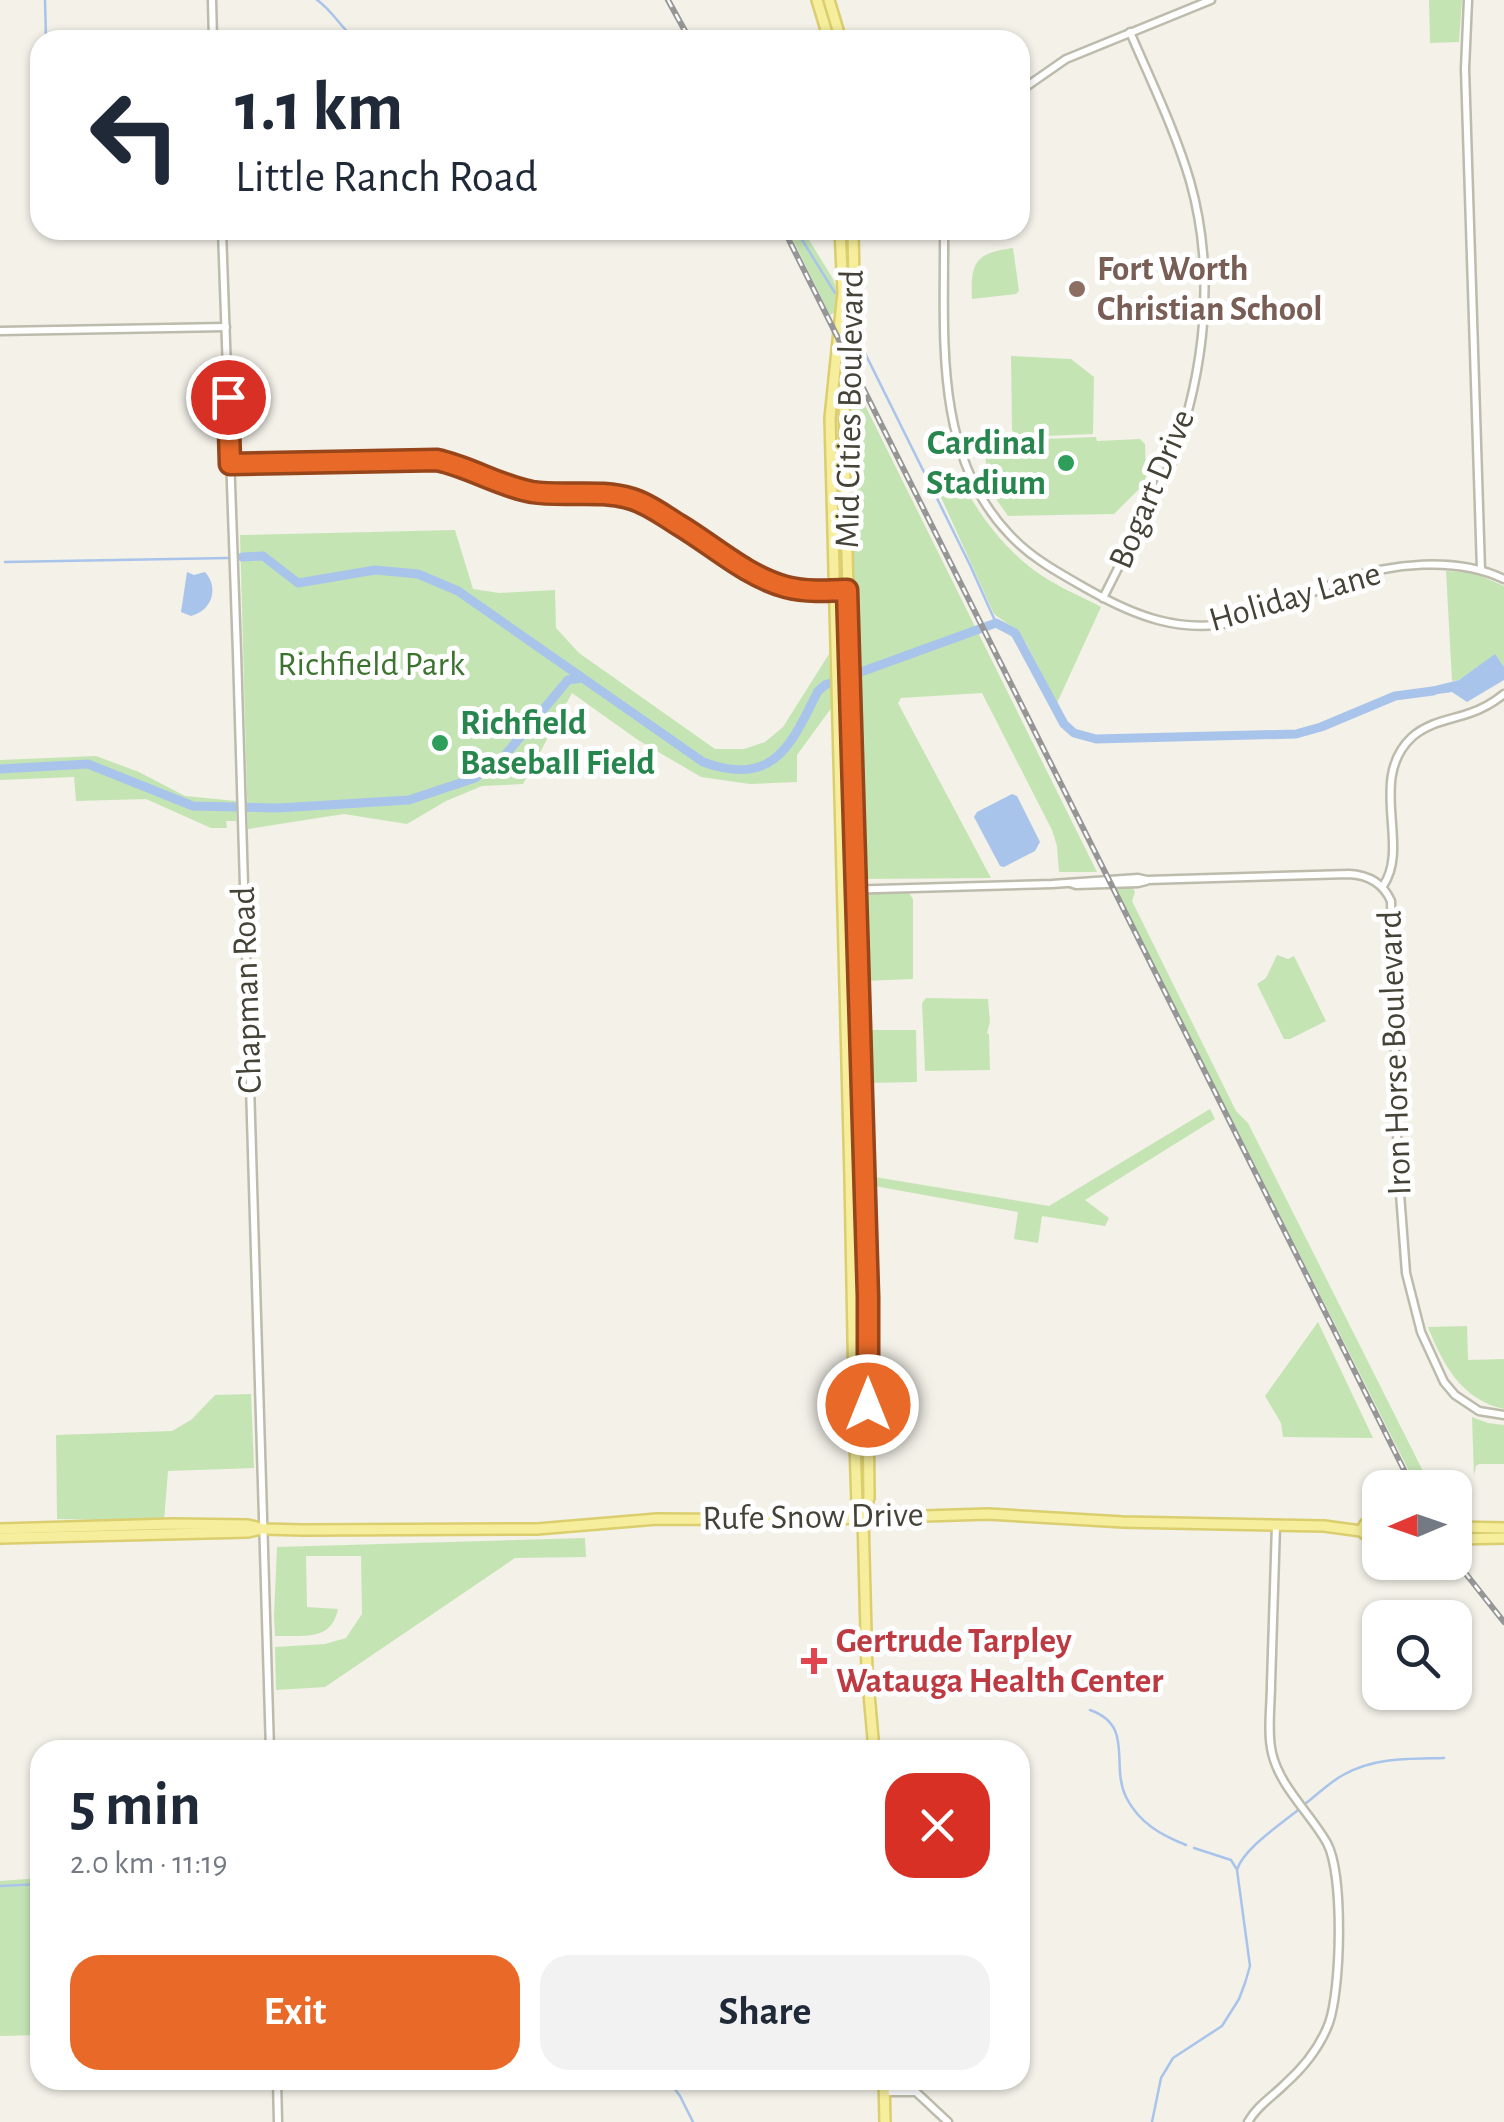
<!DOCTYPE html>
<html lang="en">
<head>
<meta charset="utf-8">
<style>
	body { margin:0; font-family:"Alegreya Sans",sans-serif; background:#f2f2f3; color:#1f2937; height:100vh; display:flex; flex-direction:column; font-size:38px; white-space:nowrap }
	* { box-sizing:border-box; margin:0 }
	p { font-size:32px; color:#747a83 }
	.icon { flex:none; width:55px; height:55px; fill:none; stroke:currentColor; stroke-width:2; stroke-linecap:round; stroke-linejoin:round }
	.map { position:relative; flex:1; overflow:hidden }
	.drawer { position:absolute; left:30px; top:1740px; width:1000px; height:350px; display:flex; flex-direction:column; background:#fff; border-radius:30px; box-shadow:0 2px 8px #0004 }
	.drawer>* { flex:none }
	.top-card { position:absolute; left:30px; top:30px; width:1000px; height:210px; border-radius:30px; box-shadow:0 2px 8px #0004; background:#fff; color:#1f2937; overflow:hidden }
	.needle { width:65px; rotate:268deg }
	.fabs { position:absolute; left:1362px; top:1470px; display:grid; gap:20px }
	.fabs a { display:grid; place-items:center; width:110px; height:110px; border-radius:20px; background:#fff; box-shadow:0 2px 8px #0004; font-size:50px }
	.pin { position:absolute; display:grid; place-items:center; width:85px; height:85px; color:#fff; margin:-42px; border:5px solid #fff; border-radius:50%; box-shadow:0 2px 10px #0007 }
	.me { position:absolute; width:110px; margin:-55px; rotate:0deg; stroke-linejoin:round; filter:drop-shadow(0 0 8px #0008) }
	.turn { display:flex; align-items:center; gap:35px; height:210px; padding:0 40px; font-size:45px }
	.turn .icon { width:130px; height:130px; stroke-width:2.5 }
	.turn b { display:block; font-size:70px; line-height:85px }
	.round { display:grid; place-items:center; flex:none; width:105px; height:105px; border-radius:30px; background:#f2f2f3 }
	.headline { display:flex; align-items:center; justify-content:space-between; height:170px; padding:0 40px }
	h1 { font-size:60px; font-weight:700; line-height:75px }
	.button { display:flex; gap:20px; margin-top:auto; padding:20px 40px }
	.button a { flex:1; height:115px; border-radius:30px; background:#e96a28; color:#fff; font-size:40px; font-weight:700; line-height:115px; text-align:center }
	.button a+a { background:#f2f2f3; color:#1f2937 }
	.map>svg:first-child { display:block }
	.green { fill:#c5e4b4 }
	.water { fill:#a9c4eb }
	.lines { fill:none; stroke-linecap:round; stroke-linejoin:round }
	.stream { stroke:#a9c4eb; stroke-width:2.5 }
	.river { stroke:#a9c4eb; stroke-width:9 }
	.minor-casing { stroke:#bdbbab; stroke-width:11 }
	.major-casing { stroke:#dbce6e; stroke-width:14 }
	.minor { stroke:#fff; stroke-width:6 }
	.major { stroke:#f6ee9d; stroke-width:9 }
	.rail-casing { stroke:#969696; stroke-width:6 }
	.rail { stroke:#fff; stroke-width:2.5; stroke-dasharray:8; stroke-linecap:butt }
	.route-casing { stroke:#97451a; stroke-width:25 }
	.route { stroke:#e96a28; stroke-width:18 }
	.education-dot { fill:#8d6e63; stroke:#fff; stroke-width:4 }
	.leisure-dot { fill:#2e9e5b; stroke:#fff; stroke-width:4 }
	.health-dot { fill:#e0444e; stroke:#fff; stroke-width:4 }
	.labels { text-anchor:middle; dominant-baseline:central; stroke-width:10; stroke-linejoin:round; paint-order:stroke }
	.education-label { font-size:35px; font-weight:bold; fill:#785e54; stroke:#fff; text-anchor:start }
	.street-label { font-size:35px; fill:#454337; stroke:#fff }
	.leisure-label { font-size:35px; font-weight:bold; fill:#27864d; stroke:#fff; text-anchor:end }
	.park-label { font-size:35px; fill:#3c732f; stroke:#fff }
	.health-label { font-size:35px; font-weight:bold; fill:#be3a42; stroke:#fff; text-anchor:start }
</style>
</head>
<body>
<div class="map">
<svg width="1504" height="2122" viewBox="0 0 1504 2122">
	<rect width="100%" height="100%" fill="#f3f1e8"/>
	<g class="green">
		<polygon points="1429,0 1462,0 1459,42 1430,43"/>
		<polygon points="788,230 803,230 833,279 836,288 835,312 830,315"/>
		<path d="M1013,248l6,43 -3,3 -44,5c-2,-37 4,-46 41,-51z"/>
		<polygon points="1011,356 1071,359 1094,377 1093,434 1017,437 1012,430"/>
		<polygon points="850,375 1097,872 1059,872 1057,846 1052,830 982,693 901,698 898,703 991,878 862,879 848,391"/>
		<polygon points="1096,437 1097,441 1140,439 1145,444 1146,482 1114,514 1008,516 987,486 985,441"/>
		<path d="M958,474c20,41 48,78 86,103 18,12 39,20 57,30l-44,96 -31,-60 -11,-14 -21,-15 -60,-132z"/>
		<polygon points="455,530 473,589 499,593 555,590 556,628 579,653 715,749 744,749 765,742 783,727 829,654 832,707 797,755 797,782 750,784 701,777 638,740 572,693 523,784 482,786 446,801 407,824 344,814 248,829 240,535"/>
		<polygon points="1446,571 1474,573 1504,586 1504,667 1495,655 1459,680 1452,681"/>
		<polygon points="96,756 139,772 185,796 236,801 236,821 226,821 227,828 211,828 146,799 76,801 74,777 0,780 0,760"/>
		<polygon points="1132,887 1135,892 1132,901 1236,1111 1248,1123 1431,1487 1417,1487 1115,888"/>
		<polygon points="909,893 913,899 913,979 864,981 860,897 864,894"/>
		<polygon points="1277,955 1288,959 1294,956 1326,1021 1290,1039 1284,1039 1257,984 1266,978"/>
		<polygon points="926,998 988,999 990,1022 987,1033 989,1034 990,1070 925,1071 922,1003"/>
		<polygon points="864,1030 916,1030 917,1082 866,1083"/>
		<polygon points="1210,1109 1215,1119 1085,1200 1109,1218 1105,1226 1042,1216 1038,1243 1014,1239 1018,1212 869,1185 869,1176 1049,1206"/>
		<polygon points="1318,1322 1373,1438 1283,1437 1281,1423 1265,1396"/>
		<path d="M1467,1326l1,34 36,-1v50c-42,-9 -61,-44 -76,-82z"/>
		<polygon points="251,1394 254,1468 168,1471 164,1521 57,1519 56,1435 172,1431 191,1420 215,1395"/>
		<polygon points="1472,1417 1488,1423 1504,1425 1504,1464 1479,1464 1476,1466 1474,1476"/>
		<path d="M585,1538l1,19 -71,1 -190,129 -49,3 -1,-43 50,-3 21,-6 16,-24 -1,-58h-55l1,51 31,2c-7,33 -34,26 -63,27l-1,-21 3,-68z"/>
		<polygon points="40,1878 40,2035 0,2036 0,1881"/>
	</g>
	<g class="water">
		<path d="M187,572l7,3 11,-3c15,17 6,39 -14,44l-10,-4z"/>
		<polygon points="1495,654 1504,667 1504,680 1467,702 1452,692 1424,696 1423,689 1459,680"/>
		<polygon points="1012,794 1017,796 1040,842 1035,851 1004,867 1000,866 974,817 977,812"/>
	</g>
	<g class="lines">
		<g class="stream">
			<polyline points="45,0 46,39"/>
			<path d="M317,0c15,10 24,28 39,40"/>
			<polyline points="796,230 835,293"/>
			<polyline points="858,339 970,565 996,623"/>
			<polyline points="5,562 228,558"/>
			<path d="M1090,1710c45,16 20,54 36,87 13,26 35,38 60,48"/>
			<path d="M1305,1804c13,-10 25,-22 38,-29 31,-18 66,-16 101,-17"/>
			<polyline points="1194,1848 1231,1860 1236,1868"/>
			<polyline points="0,1886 40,1884"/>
			<polyline points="668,2080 680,2096 693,2122"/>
			<path d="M1152,2122l9,-44 12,-20 49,-32 17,-27 6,-16 5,-17 -13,-96c6,-21 44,-46 61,-60"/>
		</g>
		<g class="river">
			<path d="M242,557l21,-1 35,27 77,-13 43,4 40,17 245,171c71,26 88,-17 115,-71l7,-6 171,-62 19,10 49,91 10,9 22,6 200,-5 25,-7 74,-31 38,-5"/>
			<polyline points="0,769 88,764 193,806 278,808 409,800 475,778 506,754 568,680 582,678"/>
		</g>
		<g class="minor-casing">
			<g id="minor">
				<polyline points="212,0 213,40"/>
				<polyline points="1468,0 1465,69 1481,570"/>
				<polyline points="1020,91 1066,59 1211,0"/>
				<polyline points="222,230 237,653 270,1750"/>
				<path d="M944,230c1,103 -12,223 65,304 23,25 52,40 80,56 46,26 92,44 145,32 37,-9 71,-28 107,-41 49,-18 115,-25 163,-2"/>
				<polyline points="0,331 226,327"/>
				<path d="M231,464l197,-4c36,3 67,24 103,31 33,6 68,-2 100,8 17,5 33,17 48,26 36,22 71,56 114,64 17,3 37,2 54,1"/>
				<path d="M1103,598l70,-139c32,-89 43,-186 17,-278 -15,-51 -39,-100 -60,-149"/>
				<polyline points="1070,883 1076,885 1138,883 1146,881"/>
				<path d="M1383,886c28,-40 -16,-107 29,-149 17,-15 38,-17 58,-24 12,-4 24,-11 34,-19"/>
				<path d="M842,890l210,-6 86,-6 9,2 202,-6c20,1 34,9 42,27l7,266 8,106 15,59 23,50 11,13 24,16 25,4"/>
				<polyline points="277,2080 278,2122"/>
				<polyline points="884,2092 916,2092 948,2122"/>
				<path d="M1248,2122c9,-16 24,-25 37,-38 19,-17 35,-37 44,-61 12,-34 15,-148 -2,-180 -17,-30 -47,-56 -55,-90 -5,-21 -1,-47 -1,-69 2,-53 3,-106 5,-159"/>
			</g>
		</g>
		<g class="major-casing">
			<g id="major">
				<polyline points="817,0 829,40"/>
				<polyline points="829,0 841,40"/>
				<polyline points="840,230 843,292 830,418 850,1177 855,1444 857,1505 863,1517"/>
				<polyline points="853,230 854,282 844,394 845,478 867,1297 869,1498 863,1517 867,1671 874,1750"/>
				<polyline points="1455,1527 1504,1528"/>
				<polyline points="0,1529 173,1524 248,1525 264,1529 303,1530 537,1529 657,1519 797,1520 988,1514 1123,1522 1324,1526 1361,1531 1366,1535 1380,1536"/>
				<polyline points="1361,1531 1365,1524 1380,1525"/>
				<polyline points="0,1538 248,1532 261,1529"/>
				<polyline points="1455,1539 1504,1538"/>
				<polyline points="884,2080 885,2122"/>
			</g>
		</g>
		<use href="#minor" class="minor"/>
		<use href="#major" class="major"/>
		<g class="rail-casing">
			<g id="rail">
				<polyline points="668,0 690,40"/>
				<polyline points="784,230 1413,1488"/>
				<polyline points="1455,1560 1504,1622"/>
			</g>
		</g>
		<use href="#rail" class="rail"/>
	</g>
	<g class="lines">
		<g class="route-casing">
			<path id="route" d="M228,397l2,67 207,-4c33,7 62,26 95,32 33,5 68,-3 100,7 17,5 32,17 47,26 35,21 67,51 107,62 19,5 41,4 61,3l21,707v108"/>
		</g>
		<use href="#route" class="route"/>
	</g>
	<circle class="education-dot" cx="1077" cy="289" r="10"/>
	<g class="leisure-dot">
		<circle cx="1066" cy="463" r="10"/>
		<circle cx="440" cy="743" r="10"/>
	</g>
	<path class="health-dot" d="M809 1646h10v10h10v10h-10v10h-10v-10h-10v-10h10z"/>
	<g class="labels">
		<g class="education-label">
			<text x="1097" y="269">Fort Worth<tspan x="1097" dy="40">Christian School</tspan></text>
		</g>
		<g class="street-label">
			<text transform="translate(850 409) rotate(-89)">Mid Cities Boulevard</text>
			<text transform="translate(1152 489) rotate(-67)">Bogart Drive</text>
			<text transform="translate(1295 597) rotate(-16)">Holiday Lane</text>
			<text transform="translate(247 990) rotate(-92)">Chapman Road</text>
			<text transform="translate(1395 1053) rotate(-92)">Iron Horse Boulevard</text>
			<text transform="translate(813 1517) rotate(-1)">Rufe Snow Drive</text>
		</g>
		<g class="leisure-label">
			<text x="1046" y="443">Cardinal<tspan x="1046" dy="40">Stadium</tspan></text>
			<text x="460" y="723" text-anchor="start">Richfield<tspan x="460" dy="40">Baseball Field</tspan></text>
		</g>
		<g class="park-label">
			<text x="371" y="664">Richfield Park</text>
		</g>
		<g class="health-label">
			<text x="836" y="1641">Gertrude Tarpley<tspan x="836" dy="40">Watauga Health Center</tspan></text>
		</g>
	</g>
</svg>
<div class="fabs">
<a><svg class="needle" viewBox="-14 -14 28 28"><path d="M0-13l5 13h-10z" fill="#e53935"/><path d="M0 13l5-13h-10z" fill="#747a83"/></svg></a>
<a><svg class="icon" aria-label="search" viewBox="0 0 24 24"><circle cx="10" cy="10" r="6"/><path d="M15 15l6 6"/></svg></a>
</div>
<div class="pin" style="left:228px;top:397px;background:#d93025"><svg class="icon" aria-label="arrive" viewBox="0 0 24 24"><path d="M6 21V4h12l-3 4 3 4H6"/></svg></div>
<svg class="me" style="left:868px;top:1405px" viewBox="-20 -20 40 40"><circle r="17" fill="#e96a28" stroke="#fff" stroke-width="3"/><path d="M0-11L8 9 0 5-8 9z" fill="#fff"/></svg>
<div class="top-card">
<div class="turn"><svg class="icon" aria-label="left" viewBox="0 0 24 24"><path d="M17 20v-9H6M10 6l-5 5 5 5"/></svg><div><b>1.1 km</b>Little Ranch Road</div></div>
</div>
<section class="drawer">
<div class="headline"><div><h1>5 min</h1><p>2.0 km · 11:19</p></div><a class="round" style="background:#d93025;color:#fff"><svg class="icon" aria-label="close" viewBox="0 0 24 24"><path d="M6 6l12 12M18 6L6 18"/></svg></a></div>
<div class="button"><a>Exit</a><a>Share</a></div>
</section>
</div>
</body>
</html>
